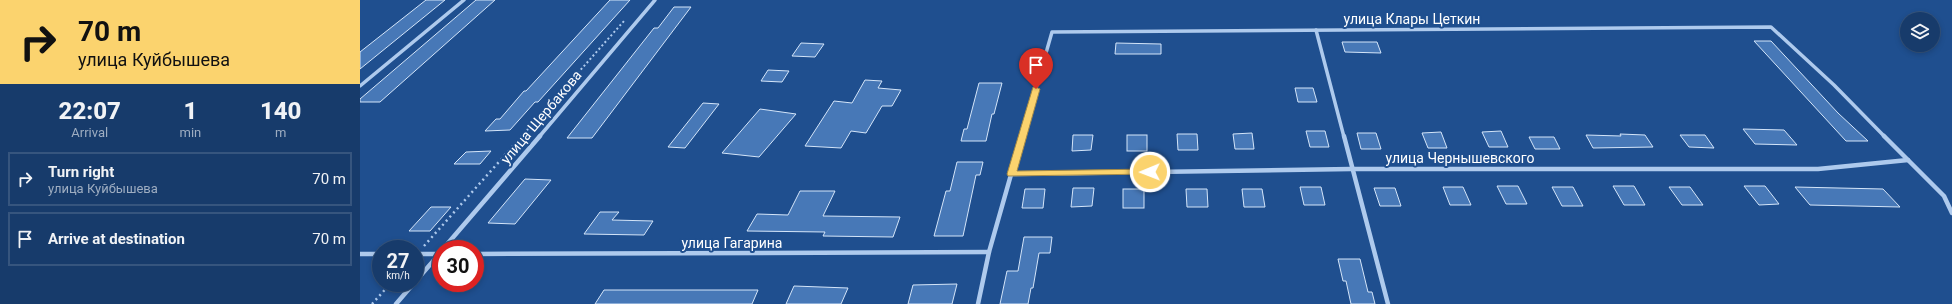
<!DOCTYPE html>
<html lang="en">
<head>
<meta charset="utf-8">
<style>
	body { margin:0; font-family:Roboto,sans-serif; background:#244673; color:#f1f3f6; height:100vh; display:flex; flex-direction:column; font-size:15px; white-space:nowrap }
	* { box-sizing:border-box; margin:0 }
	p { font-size:13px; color:#9eadc1 }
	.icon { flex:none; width:22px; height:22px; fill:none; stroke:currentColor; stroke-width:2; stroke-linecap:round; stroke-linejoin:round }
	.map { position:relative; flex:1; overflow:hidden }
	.details { display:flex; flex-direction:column; background:#173b6b; width:360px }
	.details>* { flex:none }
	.top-card { background:#fbd36e; color:#111; overflow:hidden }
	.controls { position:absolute; left:1540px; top:12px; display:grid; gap:8px }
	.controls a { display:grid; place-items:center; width:40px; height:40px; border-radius:50%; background:#173b6b; box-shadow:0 2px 6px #0003,0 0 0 1px #36557e; font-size:20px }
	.speed { position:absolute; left:12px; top:240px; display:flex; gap:8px; font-size:20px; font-weight:700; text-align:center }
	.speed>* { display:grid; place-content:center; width:52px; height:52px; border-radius:50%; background:#173b6b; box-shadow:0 2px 6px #0003,0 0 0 1px #36557e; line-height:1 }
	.speed small { font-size:10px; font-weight:400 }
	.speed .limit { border:6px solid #d22; background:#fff; color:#111 }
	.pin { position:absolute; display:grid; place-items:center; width:34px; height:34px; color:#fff; margin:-41px -17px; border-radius:50% 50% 50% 0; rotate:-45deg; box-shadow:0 0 4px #0007 }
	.pin .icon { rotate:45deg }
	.me { position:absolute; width:44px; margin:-22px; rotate:269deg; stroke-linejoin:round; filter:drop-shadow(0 0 3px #0008) }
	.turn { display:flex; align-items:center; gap:14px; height:84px; padding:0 12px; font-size:18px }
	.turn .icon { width:52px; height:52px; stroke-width:2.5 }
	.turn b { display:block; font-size:28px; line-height:34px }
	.eta { display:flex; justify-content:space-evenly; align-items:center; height:68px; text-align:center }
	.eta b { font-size:24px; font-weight:800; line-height:28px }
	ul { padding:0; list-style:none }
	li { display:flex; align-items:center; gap:12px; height:54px; margin:0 8px 6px; padding:0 4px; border:2px solid #36557e; border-radius:0px }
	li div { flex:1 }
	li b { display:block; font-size:15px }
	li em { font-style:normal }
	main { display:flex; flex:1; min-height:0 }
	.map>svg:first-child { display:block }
	.building { fill:#4778b7; stroke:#d4e5f9 }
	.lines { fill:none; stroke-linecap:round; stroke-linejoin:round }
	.path-far1 { stroke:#aecaed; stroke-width:2; stroke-dasharray:2 2.5; stroke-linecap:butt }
	.path { stroke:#aecaed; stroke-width:2.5; stroke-dasharray:2 3.5; stroke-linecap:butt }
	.minor-far1 { stroke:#aecaed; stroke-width:3.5 }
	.minor { stroke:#aecaed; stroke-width:4.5 }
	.route { fill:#fbd36e; stroke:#a38948 }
	.labels { text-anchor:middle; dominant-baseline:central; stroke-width:4; stroke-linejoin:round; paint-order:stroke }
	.street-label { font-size:14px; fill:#fff; stroke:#1f4f8f }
</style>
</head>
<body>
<main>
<section class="details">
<div class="top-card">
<div class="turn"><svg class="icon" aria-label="right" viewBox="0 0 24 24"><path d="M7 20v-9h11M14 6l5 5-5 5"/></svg><div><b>70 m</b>улица Куйбышева</div></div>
</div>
<div class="eta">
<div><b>22:07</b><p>Arrival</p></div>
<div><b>1</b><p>min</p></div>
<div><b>140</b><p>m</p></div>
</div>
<ul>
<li><svg class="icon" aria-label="right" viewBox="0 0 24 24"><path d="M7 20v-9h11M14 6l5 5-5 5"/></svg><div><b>Turn right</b><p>улица Куйбышева</p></div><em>70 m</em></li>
<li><svg class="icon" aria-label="arrive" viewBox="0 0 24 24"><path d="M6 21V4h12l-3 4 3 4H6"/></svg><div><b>Arrive at destination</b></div><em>70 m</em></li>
</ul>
</section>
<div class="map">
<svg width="1592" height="304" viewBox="0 0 1592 304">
	<rect width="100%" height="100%" fill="#1f4f8f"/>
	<g class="building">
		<polygon points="66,0 85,0 0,69 0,52"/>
		<polygon points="116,0 135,0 20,102 0,102 0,99"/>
		<polygon points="250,0 270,0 178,102 175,102 150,130 125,131 136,119 140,119 164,91 166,91"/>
		<polygon points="314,7 331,7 232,138 207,138 294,28 298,28"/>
		<polygon points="1394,41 1411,41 1478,113 1508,141 1486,141"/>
		<polygon points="982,42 1017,42 1021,53 985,52"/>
		<polygon points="441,43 464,44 455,57 432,56"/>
		<polygon points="756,43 801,44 801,54 755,54"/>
		<polygon points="408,70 429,71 422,82 401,81"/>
		<polygon points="505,80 522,81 518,88 541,90 532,106 522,106 506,133 491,131 481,148 445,146 474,101 492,103"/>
		<polygon points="619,83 642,83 634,114 632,114 626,141 601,141 604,129 607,129"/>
		<polygon points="935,88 953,88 957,102 938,102"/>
		<polygon points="343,103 359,104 325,148 308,147"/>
		<polygon points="400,109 436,114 399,157 362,153"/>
		<polygon points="1383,129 1424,130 1437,145 1395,144"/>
		<polygon points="946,131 965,131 969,147 950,147"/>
		<polygon points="1141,131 1148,147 1129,147 1122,132"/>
		<polygon points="1081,132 1087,148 1068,148 1062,133"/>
		<polygon points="892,133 894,149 875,149 873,134"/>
		<polygon points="997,133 1016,133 1021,149 1001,149"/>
		<polygon points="817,134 837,134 838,150 818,150"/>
		<polygon points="1260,134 1285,135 1293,147 1233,148 1226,135 1261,136"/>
		<polygon points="713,135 733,135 731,150 712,151"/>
		<rect x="767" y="135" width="20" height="16"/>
		<polygon points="1320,135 1345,135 1354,148 1329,147"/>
		<polygon points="1169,137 1194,137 1200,149 1175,149"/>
		<polygon points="131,151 120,164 94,164 106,152"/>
		<polygon points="597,162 623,162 620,175 616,175 603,236 574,236 586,191 590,191"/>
		<polygon points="165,179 191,180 155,224 128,223"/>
		<polygon points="1137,186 1158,186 1167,204 1146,204"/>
		<polygon points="1253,186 1274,186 1285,205 1264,205"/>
		<polygon points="1384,186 1405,186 1419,204 1399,205"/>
		<polygon points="940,187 961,187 965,205 944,205"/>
		<polygon points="1083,187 1103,187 1111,205 1090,205"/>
		<polygon points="1192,187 1213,187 1223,206 1202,206"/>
		<polygon points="1309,187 1330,187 1343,205 1322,205"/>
		<polygon points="1435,187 1523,189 1540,207 1450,205"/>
		<polygon points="713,188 734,188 732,206 711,207"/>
		<polygon points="1014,188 1035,188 1041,206 1020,206"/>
		<polygon points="665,189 685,189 683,208 662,208"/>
		<rect x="763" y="189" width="21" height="19"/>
		<polygon points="826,189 847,189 848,207 827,207"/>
		<polygon points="882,189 902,189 905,207 884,207"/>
		<polygon points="440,191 475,191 463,216 540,217 533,237 463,236 465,232 387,231 397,214 428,215"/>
		<polygon points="71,207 91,207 70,231 49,231"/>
		<polygon points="240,212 259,212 252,220 293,221 284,235 224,234"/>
		<polygon points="664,237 692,237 690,253 679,253 673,288 671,288 668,304 640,304 647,271 658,271"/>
		<polygon points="978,259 1000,259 1008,292 1012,292 1015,304 991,304 986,281 983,281"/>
		<polygon points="597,284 592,304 548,304 553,285"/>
		<polygon points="434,286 488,288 481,304 426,304"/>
		<polygon points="244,290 398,290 392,304 235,304"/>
	</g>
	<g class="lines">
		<polyline class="path-far1" points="161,137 264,21"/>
		<g class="path">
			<polyline points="64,246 162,136"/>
			<polyline points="12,304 31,283"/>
		</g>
		<g class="minor-far1">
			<polyline points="956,30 984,137"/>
			<polyline points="0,86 104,0"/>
			<polyline points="179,137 295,0"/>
			<polyline points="662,137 692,32 1411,27 1474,85 1525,137"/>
		</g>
		<g class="minor">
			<polyline points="984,136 1028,304"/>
			<polyline points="1524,136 1584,196 1592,213"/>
			<polyline points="651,174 991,169 1458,169 1548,160"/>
			<polyline points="83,249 180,136"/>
			<polyline points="0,254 21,254"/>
			<polyline points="55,254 81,254"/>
			<polyline points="115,254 629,252"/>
			<polyline points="55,282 81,252"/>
			<polyline points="36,304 54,283"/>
			<polyline points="618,304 629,252 662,136"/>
		</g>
	</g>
	<polygon class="route" points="673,87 676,87 680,89 657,171 790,169 794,170 795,172 794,174 648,176 647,174"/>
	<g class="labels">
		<g class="street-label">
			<text x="1052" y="19">улица Клары Цеткин</text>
			<text transform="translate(181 117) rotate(-50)">улица Щербакова</text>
			<text x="1100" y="158">улица Чернышевского</text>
			<text x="372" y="243">улица Гагарина</text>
		</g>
	</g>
</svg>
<div class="controls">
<a><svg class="icon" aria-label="layers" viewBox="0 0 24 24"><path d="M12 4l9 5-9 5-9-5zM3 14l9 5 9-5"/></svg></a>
</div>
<div class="speed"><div>27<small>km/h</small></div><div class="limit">30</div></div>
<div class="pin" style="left:676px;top:89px;background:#d93025"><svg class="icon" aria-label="arrive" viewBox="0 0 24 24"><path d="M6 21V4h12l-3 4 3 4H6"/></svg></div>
<svg class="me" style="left:790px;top:172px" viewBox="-20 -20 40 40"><circle r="17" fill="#fbd36e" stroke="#fff" stroke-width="3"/><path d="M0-11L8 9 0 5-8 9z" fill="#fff"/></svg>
</div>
</main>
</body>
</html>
